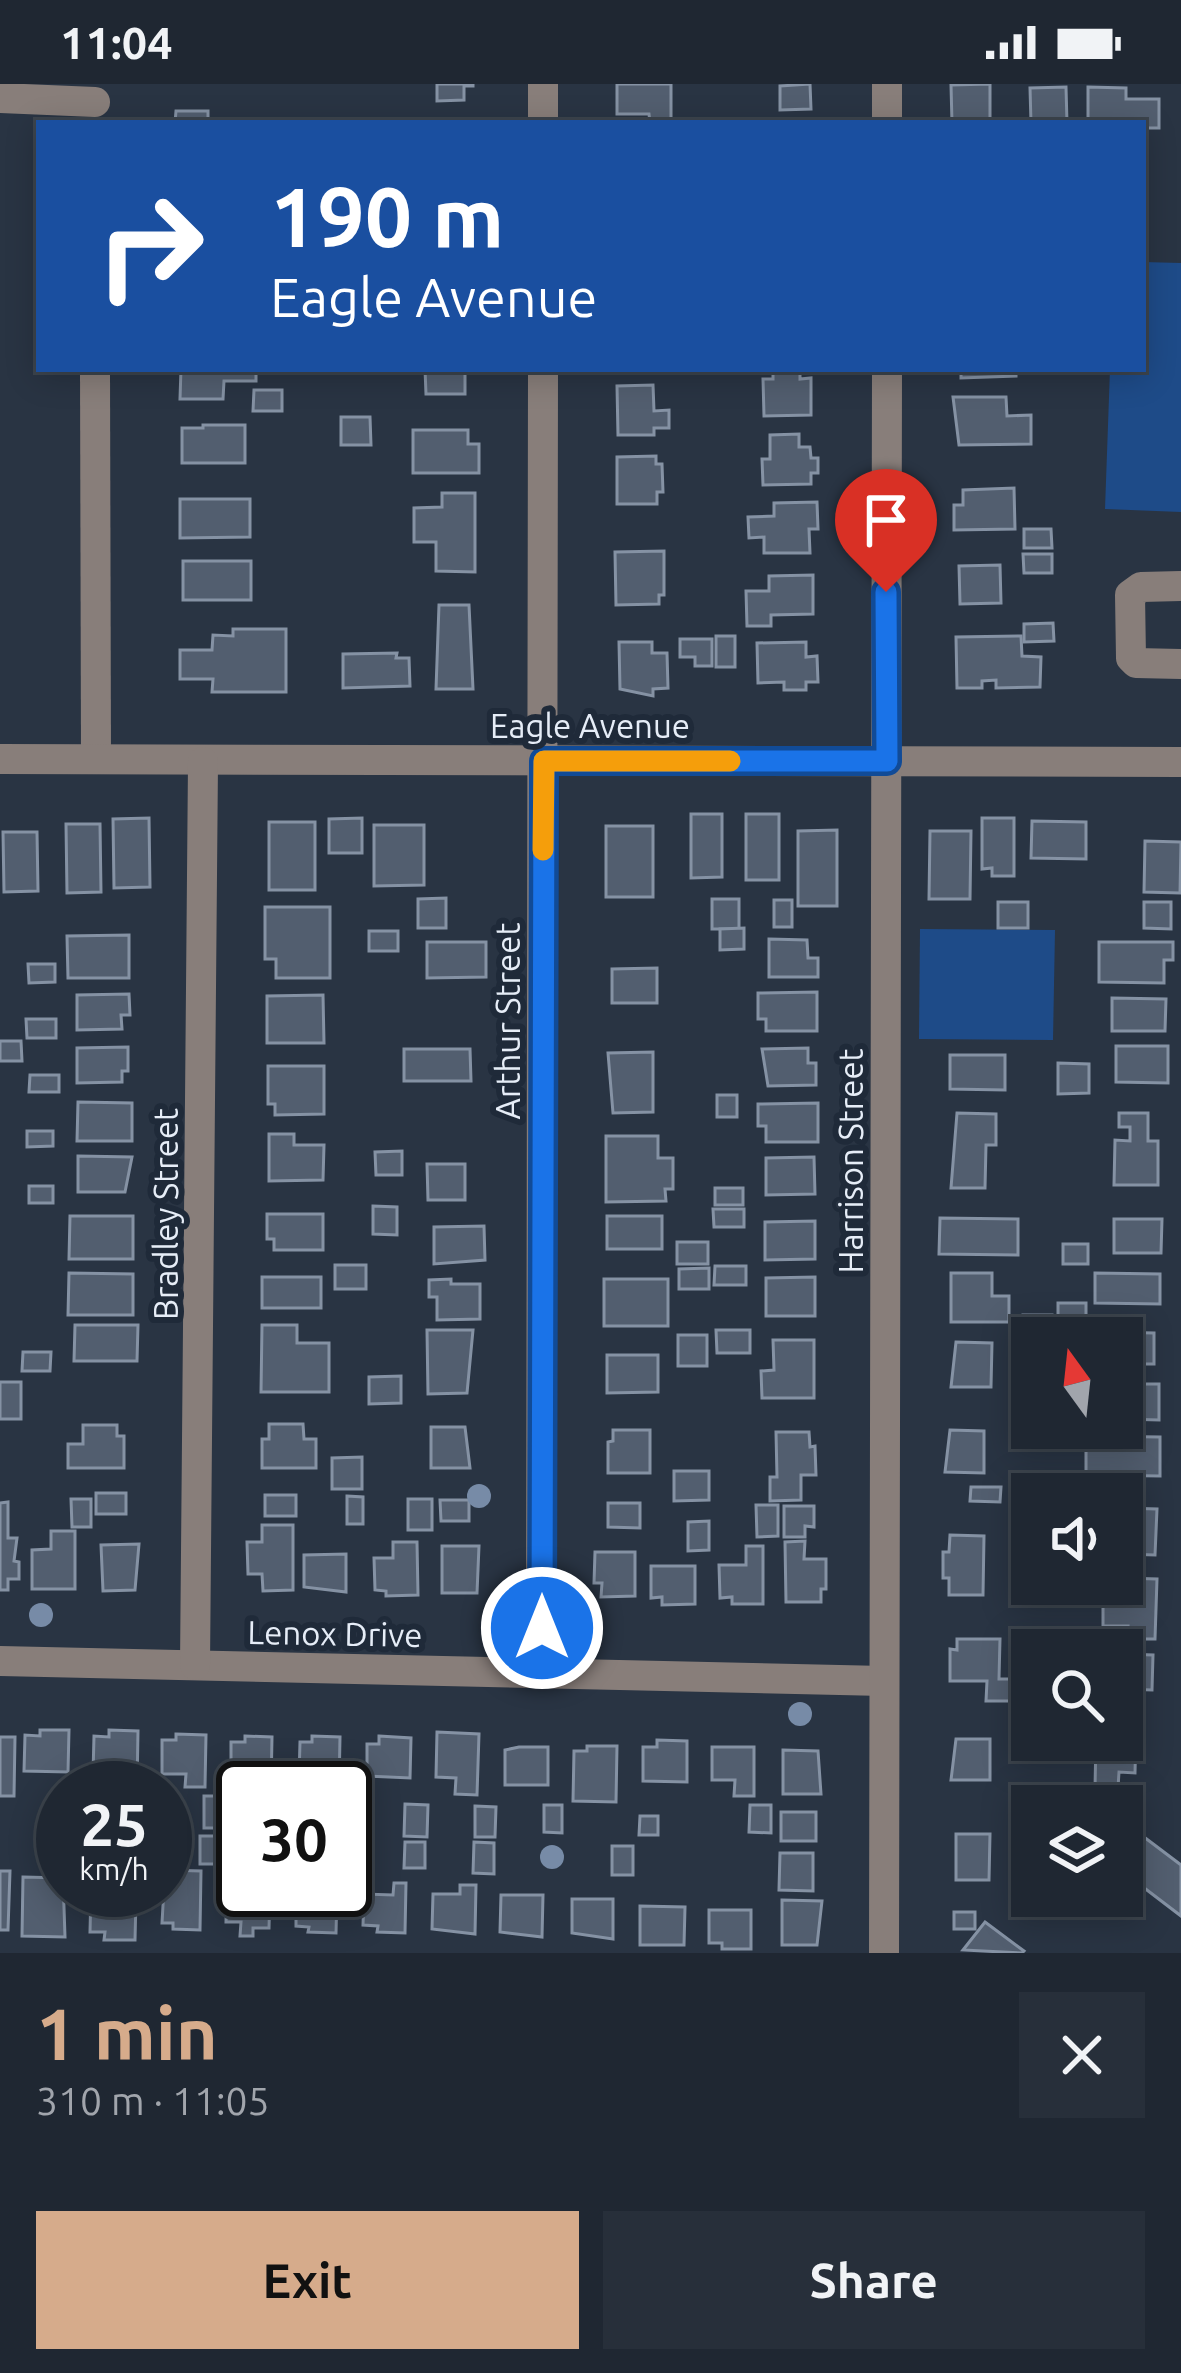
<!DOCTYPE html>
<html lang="en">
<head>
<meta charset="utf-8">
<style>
	body { margin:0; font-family:Ubuntu,sans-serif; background:#272f3a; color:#f1f3f6; height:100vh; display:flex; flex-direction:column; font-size:45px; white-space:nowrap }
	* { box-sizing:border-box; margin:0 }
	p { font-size:39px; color:#a1a5ac }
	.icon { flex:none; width:66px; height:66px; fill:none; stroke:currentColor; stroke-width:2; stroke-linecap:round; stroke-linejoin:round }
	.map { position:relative; height:1869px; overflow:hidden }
	.details { display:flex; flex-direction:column; background:#1f2732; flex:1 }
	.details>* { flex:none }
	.top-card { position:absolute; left:36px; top:36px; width:1110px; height:252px; border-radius:0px; box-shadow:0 6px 30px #0003,0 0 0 3px #3c444d; background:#1a4fa0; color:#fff; overflow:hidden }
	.needle { width:78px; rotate:345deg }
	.tools { position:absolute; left:1011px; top:1233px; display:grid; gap:24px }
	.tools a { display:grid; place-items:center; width:132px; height:132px; border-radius:0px; background:#1f2732; box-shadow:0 6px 30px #0003,0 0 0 3px #3c444d; font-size:60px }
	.speed { position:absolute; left:36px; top:1677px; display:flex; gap:24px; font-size:60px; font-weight:700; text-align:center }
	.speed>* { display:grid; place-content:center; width:156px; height:156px; border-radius:50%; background:#1f2732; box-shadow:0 6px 30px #0003,0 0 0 3px #3c444d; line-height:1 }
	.speed small { font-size:30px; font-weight:400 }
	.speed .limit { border:6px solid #111; border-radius:18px; background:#fff; color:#111 }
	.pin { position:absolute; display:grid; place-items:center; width:102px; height:102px; color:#fff; margin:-123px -51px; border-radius:50% 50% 50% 0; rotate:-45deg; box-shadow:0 0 12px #0007 }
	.pin .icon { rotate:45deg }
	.me { position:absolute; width:132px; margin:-66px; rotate:0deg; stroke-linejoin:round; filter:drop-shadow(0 0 9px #0008) }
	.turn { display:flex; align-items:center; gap:42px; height:252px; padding:0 36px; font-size:54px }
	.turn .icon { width:156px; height:156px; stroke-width:2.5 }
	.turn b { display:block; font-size:84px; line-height:102px }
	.round { display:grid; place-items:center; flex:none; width:126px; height:126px; border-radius:0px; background:#272f3a }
	.summary { display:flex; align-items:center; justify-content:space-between; height:204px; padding:0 36px }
	h1 { font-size:72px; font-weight:700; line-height:90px; color:#d6ab8b }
	.action { display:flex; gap:24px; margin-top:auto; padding:24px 36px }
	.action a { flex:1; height:138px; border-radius:0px; background:#d6ab8b; color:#111; font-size:48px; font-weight:700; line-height:138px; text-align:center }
	.action a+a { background:#272f3a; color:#f1f3f6 }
	.status { display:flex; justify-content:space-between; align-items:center; height:84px; padding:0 60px; background:#1f2732; direction:ltr }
	.status svg { height:33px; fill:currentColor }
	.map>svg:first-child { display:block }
	.green { fill:#1e4b88 }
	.building { fill:#525e6f; stroke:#8592a4; stroke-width:3 }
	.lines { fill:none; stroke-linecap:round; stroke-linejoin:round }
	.minor { stroke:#887e7a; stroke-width:30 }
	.tree { fill:#778ba7 }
	.route-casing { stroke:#114b97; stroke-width:30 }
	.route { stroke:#1a73e8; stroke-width:21 }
	.slow { stroke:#f59e0b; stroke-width:21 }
	.labels { text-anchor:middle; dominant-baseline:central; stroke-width:12; stroke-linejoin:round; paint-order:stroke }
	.street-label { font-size:33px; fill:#e6edf7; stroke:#1f2a39 }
</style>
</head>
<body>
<div class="status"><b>11:04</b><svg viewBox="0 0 49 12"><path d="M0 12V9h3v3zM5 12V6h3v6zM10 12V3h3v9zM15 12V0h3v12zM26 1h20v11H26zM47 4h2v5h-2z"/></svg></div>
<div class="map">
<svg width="1181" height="1869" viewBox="0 0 1181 1869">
	<rect width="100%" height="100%" fill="#293443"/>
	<g class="green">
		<polygon points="1143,178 1181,179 1181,428 1105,425 1110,285 1143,285"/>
		<polygon points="920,845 1055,846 1053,956 919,955"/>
	</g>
	<g class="building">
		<polygon points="437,0 473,0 473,2 464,2 464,16 437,17"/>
		<polygon points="617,0 671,0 671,39 650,39 649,30 617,30"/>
		<polygon points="810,0 811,25 780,26 780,2"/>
		<polygon points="990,0 990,39 952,39 951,1"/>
		<polygon points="1066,3 1067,39 1031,39 1030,4"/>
		<polygon points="1088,3 1126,4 1126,15 1159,15 1159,44 1143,44 1140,36 1088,39"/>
		<polygon points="176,27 208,27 208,36 223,39 175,39"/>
		<polygon points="181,285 256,285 256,297 224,297 223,315 180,315"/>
		<polygon points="425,285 465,285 465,310 426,310"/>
		<polygon points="773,285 800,285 800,295 811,294 811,331 764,332 763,295 773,295"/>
		<polygon points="961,285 1016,285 1016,292 961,294"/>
		<polygon points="653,301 654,327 669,326 669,344 654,344 654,351 618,351 617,302"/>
		<polygon points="254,306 282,306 282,327 253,327"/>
		<polygon points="953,313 1006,313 1007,332 1031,331 1031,360 959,361"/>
		<polygon points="341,333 370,333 371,361 341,361"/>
		<polygon points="203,341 245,341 245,379 182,379 182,344 203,344"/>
		<polygon points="413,346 468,346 468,360 479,360 479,389 413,389"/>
		<polygon points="799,350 799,363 810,363 811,374 818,374 818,389 811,389 811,400 763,401 762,375 770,375 770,351"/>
		<polygon points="656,372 656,380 662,380 663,408 657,408 657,420 617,420 617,373"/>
		<polygon points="1014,404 1015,445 954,446 954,421 963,421 963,406"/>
		<polygon points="442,409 475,409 475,488 436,487 436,458 414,458 414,424 442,423"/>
		<polygon points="180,415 250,415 250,453 180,454"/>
		<polygon points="817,418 818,445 809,445 810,469 764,469 764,453 749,454 748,433 774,432 774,419"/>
		<polygon points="1024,445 1051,445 1052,464 1024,464"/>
		<polygon points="664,467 664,511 659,511 659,520 616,521 615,468"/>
		<polygon points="1023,470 1052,470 1052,489 1024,489"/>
		<rect x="183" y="477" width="68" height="39"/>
		<polygon points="1000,481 1001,519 960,520 959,482"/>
		<polygon points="813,491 813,530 771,531 771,542 747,542 746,507 769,507 769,492"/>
		<polygon points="439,521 469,521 473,605 436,605"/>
		<polygon points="1053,539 1054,557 1024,558 1024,540"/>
		<polygon points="233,545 286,545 286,608 212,608 213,595 180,595 180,566 212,566 213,551 233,552"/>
		<rect x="716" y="552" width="19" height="31"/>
		<polygon points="1021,552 1022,572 1041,573 1040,603 996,604 996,596 982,597 982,604 957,604 956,553"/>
		<polygon points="680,555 712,555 712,582 695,582 695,573 680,573"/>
		<polygon points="619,558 652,558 652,569 667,569 668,604 653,605 653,612 620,605"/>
		<polygon points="806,558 806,573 817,572 818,598 806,598 806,606 784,606 784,598 758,599 757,559"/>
		<polygon points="397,569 396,574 409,574 410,602 343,604 343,570"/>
		<polygon points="691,730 722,730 722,793 691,794"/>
		<rect x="746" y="730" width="33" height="66"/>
		<polygon points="149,734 150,803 114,804 113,735"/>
		<polygon points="362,734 362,769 329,769 329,735"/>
		<polygon points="982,734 1014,734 1014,792 992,792 992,784 982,785"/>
		<polygon points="1032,737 1086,738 1086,775 1031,774"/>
		<rect x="269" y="738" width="46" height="68"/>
		<polygon points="66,740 100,740 101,808 67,809"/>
		<polygon points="374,741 424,741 424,801 374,802"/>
		<rect x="606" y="742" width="47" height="71"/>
		<polygon points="837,746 837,822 798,822 798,747"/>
		<polygon points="930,747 971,747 970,815 929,815"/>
		<polygon points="3,748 37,748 38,807 4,808"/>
		<polygon points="1145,757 1181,758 1180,809 1144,808"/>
		<polygon points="446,814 446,844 418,844 418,815"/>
		<rect x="712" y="815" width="27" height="30"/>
		<rect x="774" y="816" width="18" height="27"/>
		<rect x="998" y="818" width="30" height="26"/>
		<polygon points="1144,818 1171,818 1171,845 1144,844"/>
		<polygon points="265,823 330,823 330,894 276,894 276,875 265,875"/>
		<polygon points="744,844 744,865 720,866 720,845"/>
		<rect x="369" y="847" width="29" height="20"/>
		<polygon points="129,851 129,894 68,894 67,852"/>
		<polygon points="769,855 807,856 808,874 818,874 818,893 769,893"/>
		<polygon points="427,858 486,858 486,893 427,894"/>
		<polygon points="1099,858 1173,858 1173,876 1164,876 1164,899 1099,898"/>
		<polygon points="28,880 55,880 55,898 29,899"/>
		<polygon points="657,884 657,919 612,919 612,885"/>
		<polygon points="817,908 817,947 766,947 766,935 758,935 758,909"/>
		<polygon points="129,910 130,931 121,931 122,945 77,946 77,911"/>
		<polygon points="323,911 324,959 267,959 267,912"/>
		<polygon points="1112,914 1166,915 1165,947 1112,947"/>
		<polygon points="26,935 56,935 56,954 27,954"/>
		<polygon points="0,957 21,957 22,977 0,977"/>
		<polygon points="1116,962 1168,962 1168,999 1116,998"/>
		<polygon points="128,963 128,987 122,987 122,998 77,999 77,964"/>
		<polygon points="808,964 808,979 816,979 816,1001 768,1002 762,965"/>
		<polygon points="404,965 470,965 471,997 404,997"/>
		<polygon points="653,968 653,1028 613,1029 608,969"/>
		<polygon points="950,971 1005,971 1005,1006 950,1005"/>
		<polygon points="1058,979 1089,980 1089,1009 1058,1010"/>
		<polygon points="268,982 324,982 324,1030 275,1031 275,1020 268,1020"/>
		<polygon points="30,991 59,991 59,1008 29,1008"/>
		<rect x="717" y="1011" width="20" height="22"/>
		<polygon points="78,1018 132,1019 132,1057 77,1057"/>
		<polygon points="818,1019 818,1058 766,1058 766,1042 758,1042 758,1020"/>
		<polygon points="957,1029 996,1030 996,1061 986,1061 985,1104 951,1104"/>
		<polygon points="1119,1029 1148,1029 1148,1057 1158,1057 1158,1101 1114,1101 1115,1056 1130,1057 1130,1043 1119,1043"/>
		<polygon points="27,1047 53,1047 53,1062 27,1063"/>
		<polygon points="269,1050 294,1050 294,1061 324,1061 323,1096 269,1097"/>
		<polygon points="606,1052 658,1052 658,1074 673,1074 673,1105 665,1105 666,1117 606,1118"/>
		<polygon points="402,1067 402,1091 376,1091 375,1068"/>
		<polygon points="78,1072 132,1073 125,1108 78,1108"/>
		<polygon points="814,1073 815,1110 766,1111 766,1074"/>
		<polygon points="427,1080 465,1080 465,1116 428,1116"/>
		<rect x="29" y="1102" width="24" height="17"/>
		<rect x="715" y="1104" width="28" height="17"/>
		<polygon points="373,1122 397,1123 397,1151 373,1150"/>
		<polygon points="713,1125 744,1125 744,1143 714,1143"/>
		<polygon points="267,1130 323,1130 323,1166 274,1166 274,1155 267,1155"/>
		<polygon points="70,1132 133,1132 133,1175 69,1175"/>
		<rect x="607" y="1132" width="55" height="33"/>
		<polygon points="940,1134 1018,1135 1018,1171 939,1170"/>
		<polygon points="1114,1135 1162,1135 1161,1169 1114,1169"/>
		<polygon points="815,1137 815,1175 765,1176 765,1138"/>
		<polygon points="484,1142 485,1176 434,1180 434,1143"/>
		<rect x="677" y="1158" width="31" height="22"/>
		<rect x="1063" y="1160" width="25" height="20"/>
		<rect x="335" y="1181" width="31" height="24"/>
		<polygon points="715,1182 746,1182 746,1201 714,1201"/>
		<polygon points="709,1184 709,1205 679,1205 679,1185"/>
		<polygon points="69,1189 133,1190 133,1231 68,1231"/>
		<polygon points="951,1189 992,1189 992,1212 1009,1212 1009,1238 951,1238"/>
		<polygon points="1095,1189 1160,1190 1160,1220 1095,1219"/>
		<rect x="262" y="1193" width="59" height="31"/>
		<polygon points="815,1193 815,1232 766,1232 766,1194"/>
		<polygon points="451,1195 451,1200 480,1200 480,1235 437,1236 437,1213 429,1213 429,1196"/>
		<rect x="604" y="1195" width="64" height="47"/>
		<rect x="1058" y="1219" width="28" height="17"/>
		<rect x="1023" y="1231" width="29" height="20"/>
		<polygon points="75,1241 138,1241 137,1277 74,1277"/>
		<polygon points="262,1241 297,1241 297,1259 329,1259 329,1308 261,1308"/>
		<polygon points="427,1246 473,1246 467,1309 428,1310"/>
		<polygon points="716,1246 750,1246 750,1269 717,1269"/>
		<polygon points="1105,1248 1154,1249 1154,1280 1122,1280 1122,1254 1104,1254"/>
		<rect x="678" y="1251" width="29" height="31"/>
		<polygon points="773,1256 814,1256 814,1314 762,1314 761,1287 774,1286"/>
		<polygon points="956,1258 992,1259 991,1303 951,1303"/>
		<polygon points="23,1268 51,1268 50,1287 22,1287"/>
		<polygon points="607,1271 658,1271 658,1308 607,1309"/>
		<polygon points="401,1292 401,1319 369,1320 369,1293"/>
		<rect x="0" y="1298" width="21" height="37"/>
		<polygon points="1122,1300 1159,1300 1159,1336 1122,1335"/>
		<polygon points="269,1340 303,1340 304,1355 316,1355 316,1384 262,1384 262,1355 269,1355"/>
		<polygon points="83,1341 117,1341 117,1352 124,1352 124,1384 68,1384 68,1360 83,1360"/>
		<polygon points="431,1343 465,1343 470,1384 431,1384"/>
		<polygon points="613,1346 650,1346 650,1389 608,1389 608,1358 613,1357"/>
		<polygon points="950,1346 984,1347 984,1389 945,1388"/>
		<polygon points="776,1348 809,1348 810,1363 815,1362 816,1391 801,1391 801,1416 770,1417 770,1393 777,1393"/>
		<polygon points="1086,1352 1160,1353 1160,1392 1086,1391"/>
		<polygon points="362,1373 362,1405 332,1405 332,1374"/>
		<polygon points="674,1387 709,1387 709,1416 674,1417"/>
		<polygon points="971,1403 1001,1403 1000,1418 970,1417"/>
		<rect x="96" y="1409" width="30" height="21"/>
		<rect x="265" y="1411" width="31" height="21"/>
		<polygon points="347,1412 363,1413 363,1440 347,1440"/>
		<polygon points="71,1415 91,1415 91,1443 72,1443"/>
		<rect x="408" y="1415" width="24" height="31"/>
		<polygon points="440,1416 469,1416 469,1437 441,1437"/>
		<polygon points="8,1418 8,1454 17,1454 14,1477 19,1478 19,1495 8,1495 8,1506 0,1506 0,1419"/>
		<polygon points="608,1419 640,1419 640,1444 608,1443"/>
		<polygon points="756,1421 778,1421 778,1452 757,1453"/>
		<polygon points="784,1422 814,1422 814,1443 805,1442 805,1453 784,1453"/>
		<polygon points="1122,1424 1157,1425 1155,1471 1122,1470"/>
		<polygon points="709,1437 709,1466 688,1467 688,1438"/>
		<polygon points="262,1441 293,1441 293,1506 263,1507 262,1490 248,1490 247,1458 262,1458"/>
		<polygon points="51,1447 75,1447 75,1505 32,1505 32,1466 51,1465"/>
		<polygon points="950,1451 984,1452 983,1511 949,1511 949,1494 943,1494 943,1468 949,1468"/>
		<polygon points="805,1457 804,1475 826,1475 826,1505 821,1505 821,1518 786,1518 785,1458"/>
		<polygon points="393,1458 417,1458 418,1511 386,1512 386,1507 375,1506 374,1474 393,1474"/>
		<polygon points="139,1460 135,1506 103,1507 101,1461"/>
		<polygon points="442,1462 479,1462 477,1509 442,1509"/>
		<polygon points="746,1462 763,1462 763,1520 732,1520 732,1513 720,1514 719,1481 746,1481"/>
		<polygon points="595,1468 635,1468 635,1512 601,1513 602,1499 594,1499"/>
		<polygon points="346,1470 346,1508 304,1503 304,1471"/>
		<polygon points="651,1482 695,1482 695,1520 662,1521 662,1513 651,1514"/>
		<polygon points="1122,1494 1157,1495 1155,1555 1127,1555 1128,1542 1103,1542 1103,1518 1119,1519"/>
		<polygon points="957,1555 1000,1555 999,1595 1018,1595 1017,1617 986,1617 987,1597 950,1597 950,1565 957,1566"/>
		<polygon points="1122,1570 1153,1571 1152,1606 1122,1605"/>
		<polygon points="40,1646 69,1646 68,1688 24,1687 25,1651 40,1652"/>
		<polygon points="109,1646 138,1647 137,1704 121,1704 121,1690 93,1690 94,1652 109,1653"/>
		<polygon points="1122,1646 1136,1646 1135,1689 1119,1688 1118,1704 1095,1704 1096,1656 1122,1656"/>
		<polygon points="437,1648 479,1650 477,1711 455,1710 456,1694 436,1693"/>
		<polygon points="176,1650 206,1651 205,1703 185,1703 186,1690 162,1690 162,1656 176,1656"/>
		<polygon points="245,1652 272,1653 271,1704 253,1704 253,1689 231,1689 231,1658 245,1658"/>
		<polygon points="312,1652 340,1653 339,1704 321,1704 321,1694 299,1693 300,1658 312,1658"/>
		<polygon points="379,1652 411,1654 410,1694 367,1692 367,1660 379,1660"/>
		<polygon points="0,1653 15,1653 14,1712 0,1712"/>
		<polygon points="956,1655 990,1655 990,1696 951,1696"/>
		<polygon points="657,1656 687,1657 687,1698 643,1697 643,1663 657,1663"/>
		<polygon points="587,1662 617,1662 616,1718 573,1717 574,1667 587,1667"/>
		<polygon points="519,1663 548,1663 548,1701 505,1701 505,1666"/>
		<polygon points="712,1663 754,1663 754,1712 734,1712 735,1696 712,1696"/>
		<polygon points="783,1666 818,1667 821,1710 783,1710"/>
		<rect x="204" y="1712" width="17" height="32"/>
		<polygon points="405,1720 428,1721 427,1753 404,1752"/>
		<polygon points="544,1721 562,1721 562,1749 544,1748"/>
		<polygon points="750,1721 771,1721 771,1749 749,1748"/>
		<polygon points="475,1722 496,1723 495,1753 475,1753"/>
		<rect x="781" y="1728" width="35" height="29"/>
		<polygon points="640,1732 658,1732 658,1751 639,1751"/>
		<polygon points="956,1750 990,1750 989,1796 956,1796"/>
		<polygon points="1140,1750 1181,1781 1181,1832 1122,1787 1122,1774"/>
		<polygon points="200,1752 218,1752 217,1780 200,1780"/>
		<polygon points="405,1758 425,1758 425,1784 404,1784"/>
		<polygon points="474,1758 494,1759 494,1790 473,1789"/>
		<rect x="612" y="1762" width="21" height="29"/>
		<polygon points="780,1769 813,1769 813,1807 779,1806"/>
		<polygon points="165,1786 201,1787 200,1846 173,1845 173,1839 162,1839"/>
		<polygon points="0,1787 10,1787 8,1846 0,1846"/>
		<polygon points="227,1792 243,1792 243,1806 270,1806 269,1844 253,1844 253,1852 240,1852 241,1838 226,1838"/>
		<polygon points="23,1793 63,1794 65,1853 22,1852"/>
		<polygon points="394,1799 406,1799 405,1849 377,1848 378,1842 363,1841 364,1810 393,1811"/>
		<polygon points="460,1801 476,1801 475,1850 432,1845 433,1810 460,1810"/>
		<polygon points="91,1806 111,1806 110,1815 136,1815 135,1856 104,1856 105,1848 90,1848"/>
		<polygon points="296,1810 337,1810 336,1849 308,1848 309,1843 296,1842"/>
		<polygon points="501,1811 543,1811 542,1853 500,1848"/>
		<polygon points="572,1815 613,1815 613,1855 572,1849"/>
		<polygon points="782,1816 822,1817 817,1861 782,1861"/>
		<polygon points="640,1822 685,1823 684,1861 640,1861"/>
		<polygon points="709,1826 751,1826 751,1865 722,1865 722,1859 709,1859"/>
		<rect x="954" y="1828" width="21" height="17"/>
		<polygon points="985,1838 1024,1867 1022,1869 963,1866"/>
	</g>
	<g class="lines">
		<g class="minor">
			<polyline points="543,0 543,39"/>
			<polyline points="0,14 95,18"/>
			<polyline points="887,39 887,0"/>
			<polyline points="95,285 96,675"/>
			<polyline points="1181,502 1141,503 1130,511 1131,574 1136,579 1181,580"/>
			<polyline points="0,675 1181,678"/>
			<polyline points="0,1577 884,1597"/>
			<polyline points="195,1581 203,678"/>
			<polyline points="541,1589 543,285"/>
			<polyline points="884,1869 887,285"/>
		</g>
	</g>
	<g class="tree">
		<circle cx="479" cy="1412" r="12"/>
		<circle cx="41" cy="1531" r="12"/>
		<circle cx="800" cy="1630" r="12"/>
		<circle cx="552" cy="1773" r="12"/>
	</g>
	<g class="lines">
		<g class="route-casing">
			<polyline id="route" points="542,1544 544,677 887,677 886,508"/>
		</g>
		<use href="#route" class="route"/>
		<polyline class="slow" points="543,766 544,677 730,677"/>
	</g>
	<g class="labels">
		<g class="street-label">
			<text x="590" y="641">Eagle Avenue</text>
			<text transform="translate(507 937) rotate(-90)">Arthur Street</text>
			<text transform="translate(850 1077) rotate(-90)">Harrison Street</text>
			<text transform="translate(165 1130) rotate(-90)">Bradley Street</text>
			<text transform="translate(335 1549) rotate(1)">Lenox Drive</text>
		</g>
	</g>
</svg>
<div class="tools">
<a><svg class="needle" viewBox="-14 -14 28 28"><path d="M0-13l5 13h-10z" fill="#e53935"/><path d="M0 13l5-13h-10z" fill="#a1a5ac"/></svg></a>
<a><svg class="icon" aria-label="sound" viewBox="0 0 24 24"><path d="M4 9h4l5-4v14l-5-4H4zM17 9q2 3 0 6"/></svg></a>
<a><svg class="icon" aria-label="search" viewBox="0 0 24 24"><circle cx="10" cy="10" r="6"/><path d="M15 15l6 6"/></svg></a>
<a><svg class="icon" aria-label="layers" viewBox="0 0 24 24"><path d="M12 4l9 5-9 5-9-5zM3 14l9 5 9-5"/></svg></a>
</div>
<div class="speed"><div>25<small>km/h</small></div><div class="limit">30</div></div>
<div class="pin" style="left:886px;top:508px;background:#d93025"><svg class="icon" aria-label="arrive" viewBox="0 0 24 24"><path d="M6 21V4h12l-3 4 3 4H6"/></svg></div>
<svg class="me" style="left:542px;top:1544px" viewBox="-20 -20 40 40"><circle r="17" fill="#1a73e8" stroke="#fff" stroke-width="3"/><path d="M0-11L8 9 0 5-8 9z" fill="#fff"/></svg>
<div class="top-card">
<div class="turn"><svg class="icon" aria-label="right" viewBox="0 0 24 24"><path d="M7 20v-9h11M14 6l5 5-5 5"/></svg><div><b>190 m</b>Eagle Avenue</div></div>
</div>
</div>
<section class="details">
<div class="summary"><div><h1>1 min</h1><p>310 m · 11:05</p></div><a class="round"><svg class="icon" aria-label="close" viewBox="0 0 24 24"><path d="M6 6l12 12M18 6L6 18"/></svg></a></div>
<div class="action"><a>Exit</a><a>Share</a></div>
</section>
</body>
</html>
